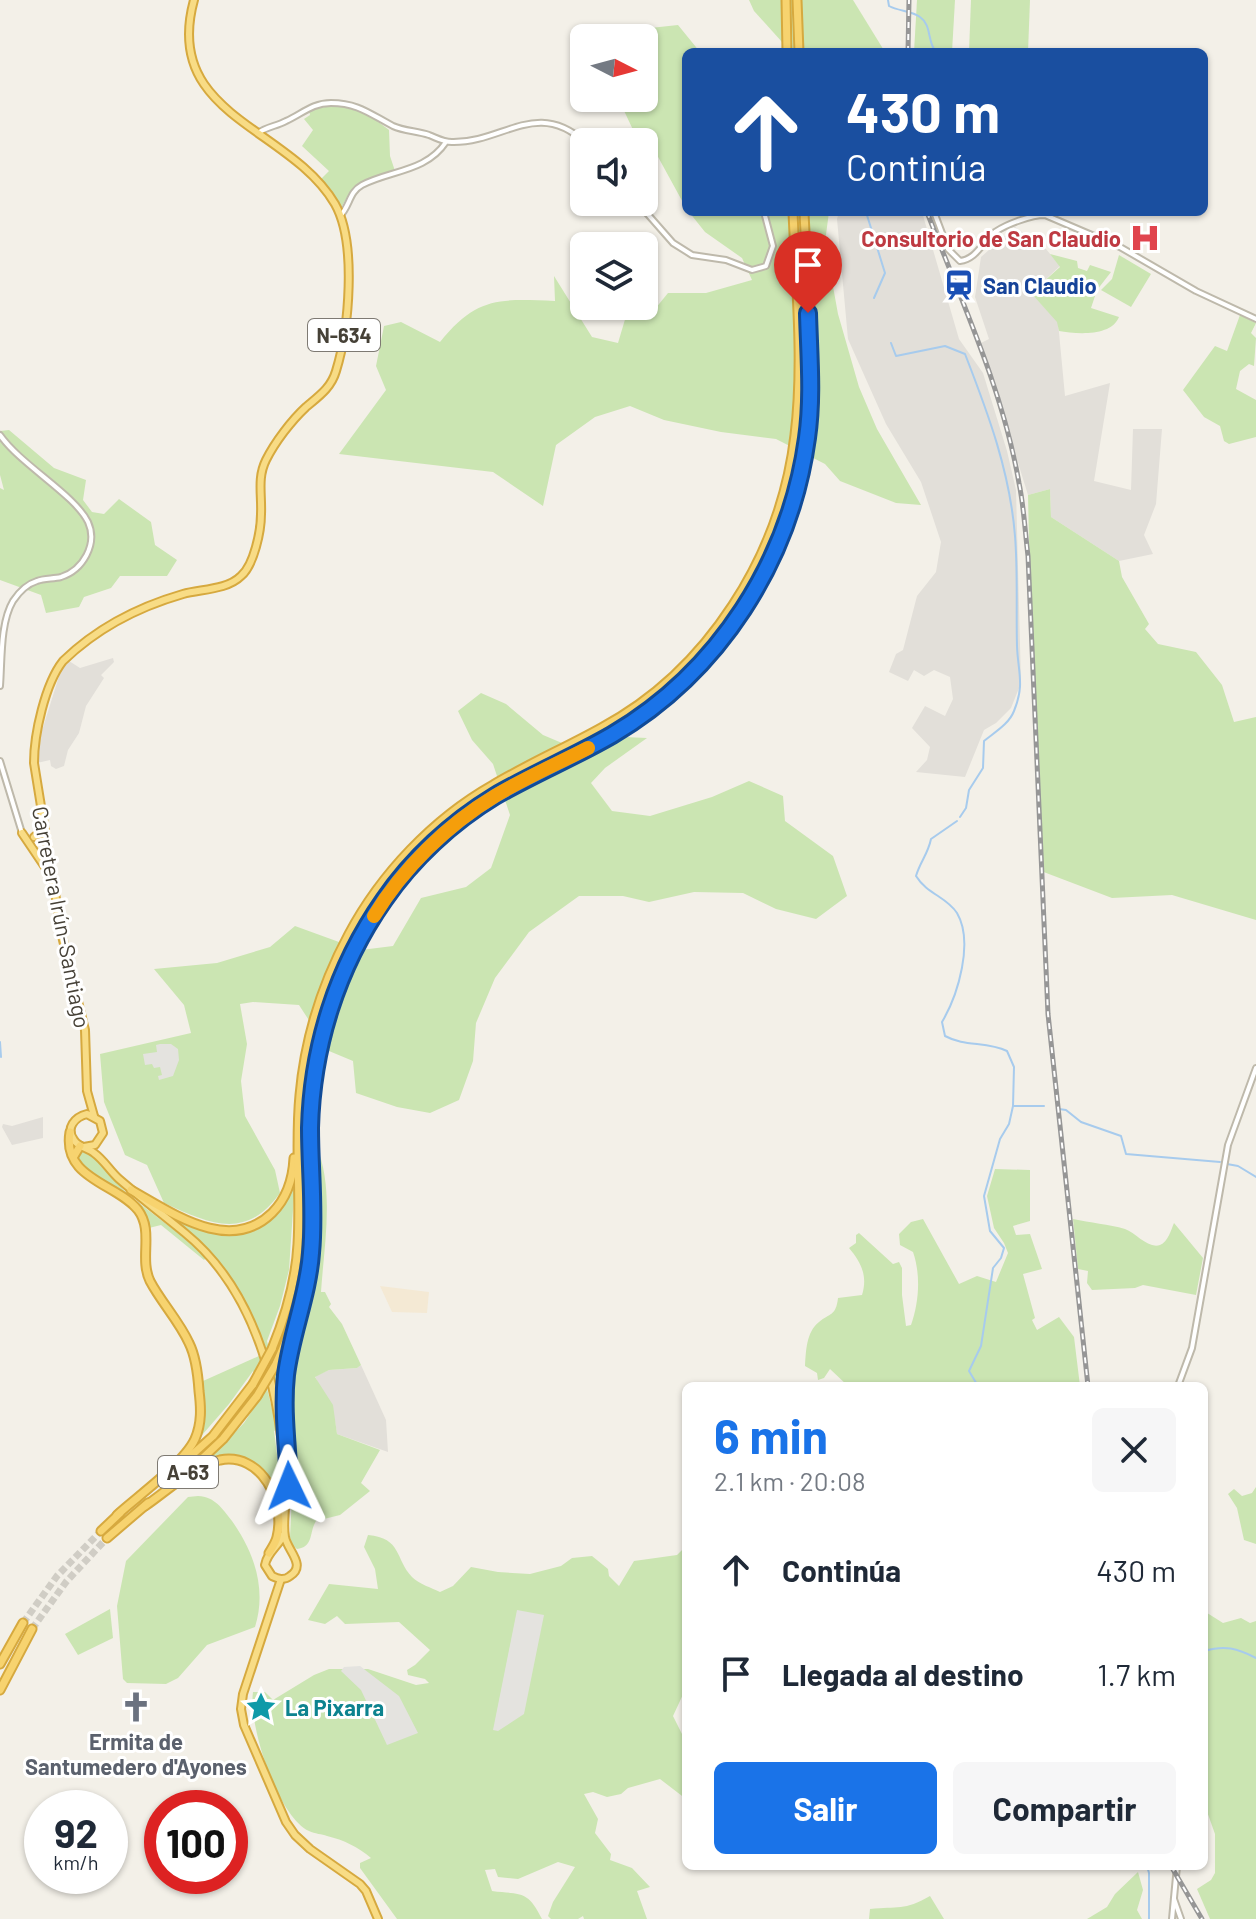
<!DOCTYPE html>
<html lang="es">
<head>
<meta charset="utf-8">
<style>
	body { margin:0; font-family:Barlow,sans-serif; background:#f6f6f7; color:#1f2937; height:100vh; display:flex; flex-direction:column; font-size:30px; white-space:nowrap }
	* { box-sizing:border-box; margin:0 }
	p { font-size:26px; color:#747a83 }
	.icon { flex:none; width:44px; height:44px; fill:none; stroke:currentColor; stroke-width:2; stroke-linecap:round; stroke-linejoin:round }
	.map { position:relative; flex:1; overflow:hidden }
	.sheet { position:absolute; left:682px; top:1382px; width:526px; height:488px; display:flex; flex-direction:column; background:#fff; border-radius:12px; box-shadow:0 2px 6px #0004 }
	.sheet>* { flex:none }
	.guide { position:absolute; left:682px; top:48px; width:526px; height:168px; border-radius:12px; box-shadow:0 2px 6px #0004; background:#1a4fa0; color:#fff; overflow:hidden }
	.needle { width:52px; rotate:96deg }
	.buttons { position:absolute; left:570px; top:24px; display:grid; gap:16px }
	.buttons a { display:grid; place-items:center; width:88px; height:88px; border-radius:12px; background:#fff; box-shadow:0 2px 6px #0004; font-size:40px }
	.speed { position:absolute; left:24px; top:1790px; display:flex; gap:16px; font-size:40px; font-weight:700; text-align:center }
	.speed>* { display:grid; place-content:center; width:104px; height:104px; border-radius:50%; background:#fff; box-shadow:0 2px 6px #0004; line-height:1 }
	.speed small { font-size:20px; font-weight:400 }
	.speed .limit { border:12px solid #d22; background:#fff; color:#111 }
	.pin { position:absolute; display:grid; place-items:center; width:68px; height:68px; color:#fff; margin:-82px -34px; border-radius:50% 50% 50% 0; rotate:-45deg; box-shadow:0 0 8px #0007 }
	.pin .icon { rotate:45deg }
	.me { position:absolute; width:88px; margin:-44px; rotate:358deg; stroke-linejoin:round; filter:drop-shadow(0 0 6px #0008) }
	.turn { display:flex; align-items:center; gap:28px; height:168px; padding:0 32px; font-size:36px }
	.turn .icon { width:104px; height:104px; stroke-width:2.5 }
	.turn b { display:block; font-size:56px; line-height:68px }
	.round { display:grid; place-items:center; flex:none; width:84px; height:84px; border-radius:12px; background:#f6f6f7 }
	.overview { display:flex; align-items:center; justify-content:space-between; height:136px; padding:0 32px }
	h1 { font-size:48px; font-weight:700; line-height:60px; color:#1a73e8 }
	.cta { display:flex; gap:16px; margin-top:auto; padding:16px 32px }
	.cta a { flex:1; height:92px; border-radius:12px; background:#1a73e8; color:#fff; font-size:32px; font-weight:700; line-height:92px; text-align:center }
	.cta a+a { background:#f6f6f7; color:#1f2937 }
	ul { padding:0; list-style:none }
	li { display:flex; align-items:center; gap:24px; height:104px; padding:0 32px }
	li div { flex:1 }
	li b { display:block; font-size:30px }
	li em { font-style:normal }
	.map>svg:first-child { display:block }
	.commercial { fill:#f4e9d4 }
	.industrial { fill:#e2dfd9 }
	.green { fill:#cbe5b2 }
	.parking { fill:#e4e3df }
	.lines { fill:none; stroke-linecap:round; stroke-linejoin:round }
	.stream { stroke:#a7cbed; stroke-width:2 }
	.motorway-tunnel { stroke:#d0cdc5; stroke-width:7; stroke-dasharray:7 3.5; stroke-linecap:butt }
	.tertiary-casing { stroke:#beb9ab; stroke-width:8 }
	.trunk-casing { stroke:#d6a93f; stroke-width:10 }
	.motorway-casing { stroke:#d6a93f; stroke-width:11 }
	.tertiary { stroke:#fff; stroke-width:4 }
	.trunk { stroke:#f8dc85; stroke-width:6 }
	.motorway { stroke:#f7d36f; stroke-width:7 }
	.rail-casing { stroke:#969696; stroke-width:5 }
	.rail { stroke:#fff; stroke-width:2; stroke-dasharray:6; stroke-linecap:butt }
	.motorway-bridge-casing { stroke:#d6a93f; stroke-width:11; stroke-linecap:butt }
	.motorway-bridge { stroke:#f7d36f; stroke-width:7 }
	.route-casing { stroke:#114b97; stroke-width:20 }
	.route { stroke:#1a73e8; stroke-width:14 }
	.slow { stroke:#f59e0b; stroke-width:14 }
	.labels { text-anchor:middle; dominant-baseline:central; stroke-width:6; stroke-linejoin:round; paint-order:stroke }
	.shield { fill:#fff; stroke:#7e7a73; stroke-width:2 }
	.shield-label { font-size:20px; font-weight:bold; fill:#464137 }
	.health-label { font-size:22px; font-weight:bold; fill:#be3a42; stroke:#fff; text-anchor:end }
	.transit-label { font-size:22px; font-weight:bold; fill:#164399; stroke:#fff; text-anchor:start }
	.street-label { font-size:22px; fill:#464137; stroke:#fff }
	.culture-label { font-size:22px; font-weight:bold; fill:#0d838f; stroke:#fff; text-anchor:start }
	.worship-label { font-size:22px; font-weight:bold; fill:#5b616d; stroke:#fff }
</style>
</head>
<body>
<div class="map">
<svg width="1256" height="1919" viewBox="0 0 1256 1919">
	<rect width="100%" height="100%" fill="#f3f0e8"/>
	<polygon class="commercial" points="380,1286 429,1292 427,1313 392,1312"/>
	<g class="industrial">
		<polygon points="839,212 922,212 959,339 983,373 1007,451 1016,490 1021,683 1011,708 996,723 984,730 965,777 916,772 927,760 930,747 912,728 925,706 945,716 953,699 950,677 934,670 924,676 914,670 908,681 889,672 896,654 903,650 917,596 936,572 941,542 921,482 886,424 848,339 837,219"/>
		<polygon points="1015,227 1046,249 1060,266 1031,293 1058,322 1065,396 1110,383 1094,481 1131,490 1133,429 1162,429 1156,504 1144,535 1153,554 1119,561 1051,517 1050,489 1028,495 981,343 989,339 975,297 981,257"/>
		<polygon points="113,658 114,662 101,675 104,678 86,706 79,733 68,750 64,766 56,769 51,766 50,760 37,763 39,740 61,670 69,661 80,668"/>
		<polygon points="43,1117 43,1138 12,1145 2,1127 3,1124 12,1126"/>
		<polygon points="361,1365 386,1420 388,1452 337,1434 335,1421 315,1376 329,1370 357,1368"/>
	</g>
	<g class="green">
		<polygon points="749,0 853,0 885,52 791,52 754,11"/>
		<polygon points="917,0 955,0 952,52 914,52"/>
		<polygon points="971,0 1030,0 1028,52 969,52"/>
		<polygon points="678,25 700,52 686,52 686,208 657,155 635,134 618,98 644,98 644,38 616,38 641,29"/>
		<polygon points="336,105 368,114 389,130 390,156 395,171 360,184 350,192 341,208 321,179 329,171 302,146 313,130 304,119 310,115 309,110"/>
		<path d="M689,212h140l-4,30 13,72 21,73 18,42 44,76 -25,-2 -56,-22 -15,-17 -49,-25 -55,-7 -57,-12 -34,-14 -35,11 -39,28 -13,61 -50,-34 -154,-18 47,-64 -10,-24 8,-40 17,-4 39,20c37,-46 60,-43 115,-41l-1,-25 38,61 26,6 11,-37 15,-2 11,5 13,-16h38l46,-13 -10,-22 -37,-26z"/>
		<path d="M1050,254l27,7 1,7 9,3 3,-6 21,7 -14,18 -6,18 28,9c-8,20 -43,17 -60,14l-2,-9 -26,-29 29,-26z"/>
		<polygon points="1119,255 1151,274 1131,307 1101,290 1112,279"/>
		<polygon points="1240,315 1256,323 1251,333 1256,338 1254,366 1249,364 1240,371 1236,389 1256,400 1256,437 1229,444 1224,441 1220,426 1204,417 1183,390 1215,346 1227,351"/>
		<polygon points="9,430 54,468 86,480 83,500 92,512 104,514 119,499 151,522 155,545 177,560 167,576 120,576 111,588 84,597 79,607 46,613 41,595 0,580 0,488 4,490 0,475 0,431"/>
		<polygon points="1050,489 1051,517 1119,561 1122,577 1149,624 1145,629 1158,644 1196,652 1222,685 1234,722 1256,717 1256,920 1172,895 1112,898 1041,871 1032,681 1028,495"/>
		<path d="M481,693l25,11 37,31 19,8 40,-7 45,2 -42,30 -14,15 21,28 38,5 62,-19 37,-16 34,15 2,25 48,35 14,40 -31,23 -40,-10 -33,-16 -49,-1 -45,10 -26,-6h-44l-50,36 -34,46 -19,45 -3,38 -14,39 -29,13 -33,-6 -41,-14 -3,-32 -24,-10 -30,-46 -46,-3 -13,2 7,40 -6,37 4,35 30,54 5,23c-34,48 -70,31 -116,10l-17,-38 -22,-10 -21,-53 -4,-48 91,-21 -7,-28 -30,-36 63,-6 53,-16 25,-21 66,24 32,-4 28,-48 45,-11 25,-19 19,-53 -17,-51 -21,-24 -14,-29z"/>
		<path d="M316,1145c19,44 8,100 5,147h4l6,12 -2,3 13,17 19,41 -4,3 -28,2 -14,7 18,28 4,29 43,16 -19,33 9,8 -30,24 -24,6c-7,11 -2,26 -19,28l-6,-5 -1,-7 3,-61 -3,-101 26,-121z"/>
		<path d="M81,1149c20,9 30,29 46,44 26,23 55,40 79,65l-2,2 -43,-35 -12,3c-6,-37 -54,-41 -72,-72z"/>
		<path d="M995,1169l35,1v51l-17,5 3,9 14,-1 12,35 -19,5 12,44 -3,2 5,10 22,-13 15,20 6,49h-232l-18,-17 -6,9 -6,2 -1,-7 -12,-7c1,-14 1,-34 14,-44 11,-9 17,-6 19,-24l24,-3c6,-19 -1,-33 -13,-47l7,-5v-8l3,-2 34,31 6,-2 3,6v27l4,31 5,-1c8,-23 10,-50 2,-73l-13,-7 -1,-11 12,-12 12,-3 36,65 18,-8 19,6 12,-29 -4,-10 -10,-15 -7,-32z"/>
		<path d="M295,1180l-6,90 -9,36 -13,35 8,31 13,-25 -6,48 1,34c-13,-93 -43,-158 -118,-216l50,19 44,-7z"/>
		<path d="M1073,1219c17,4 36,5 52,10 11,4 23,20 35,16 8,-3 11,-15 14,-22l29,35 -7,37 -53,-10 -8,3 -43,2 -5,-7 1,-12 -10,-2z"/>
		<path d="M259,1356l18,73 -3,2 4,31 2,46c-10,-41 -30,-57 -72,-48l36,-37 17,-26 -8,-26 -24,33 -33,38 8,-23 -1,-38z"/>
		<polygon points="1256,1487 1256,1544 1244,1540 1237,1508 1228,1494 1234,1489 1242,1496 1252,1493"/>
		<path d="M198,1496c17,1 24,12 34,25 22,31 35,68 23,106l-48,18 -29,33 -12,6 -39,-1 -4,-4 -6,-73 9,-45 62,-64z"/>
		<path d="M368,1535c34,3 27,24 44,42 7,7 20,11 28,15l13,-6 18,-19 27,5 32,2 31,-8 11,-8 20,-2 16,13 1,7 10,10 15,-25 43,-6 9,-9v142l-13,28 13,26v57l-26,-20 -32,9 -7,6 -14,3 -14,-5 -9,2 14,25 -3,14 16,21 -1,6 22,8 18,19 -13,4 10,28h-63l-1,-3 -5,3h-27l-3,-3 5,-14 22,-35 -17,-5 -40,17 -20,-2 -3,-8 -10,1 7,21c29,4 35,-2 50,28h-145l-37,-51v-5l11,-5c-13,-11 -27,-18 -44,-22 -5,-2 -12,-2 -18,-5 -31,-14 -61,-106 -56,-139h12l8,8 41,-25 15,-6h39l48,16 13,-2 -4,-4 -17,-4 -1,-5 8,-5 15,-15 -31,-28 -54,2 -8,-8 -12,8 -17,-4 21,-36 49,5 -3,-20 -11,-22z"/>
		<polygon points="110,1609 113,1638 78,1655 65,1634"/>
		<polygon points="1204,1611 1223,1623 1241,1618 1250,1623 1256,1621 1256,1919 1210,1919 1197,1889 1211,1880 1215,1873 1215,1834 1204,1803"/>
		<polygon points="1138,1872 1143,1890 1137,1910 1142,1919 1087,1919 1107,1907 1115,1894"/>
		<path d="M930,1896l14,23h-75l1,-10c28,-3 34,2 60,-13z"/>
	</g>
	<g class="parking">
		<polygon points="160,1044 171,1044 178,1049 179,1060 173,1076 159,1080 158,1076 162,1075 160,1067 154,1068 152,1064 145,1065 143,1054 157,1052 156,1045"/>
		<polygon points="517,1610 544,1615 524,1714 498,1731 493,1730"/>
		<polygon points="360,1666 399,1696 418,1733 387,1745 361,1690 341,1671 344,1667"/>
	</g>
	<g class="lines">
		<g class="stream">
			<path d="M888,0l1,6c9,5 23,5 31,11 12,8 7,25 16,35"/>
			<polyline points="866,212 885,273 874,298"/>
			<path d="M891,343l5,13 49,-10 20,8c23,59 45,118 50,182 3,37 1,73 2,110 1,27 8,38 -3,65 -5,13 -19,21 -30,30l-1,27 -14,22 -3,18 -6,9"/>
			<path d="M957,821l-26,18c-3,15 -11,23 -15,37 11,18 31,21 41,37 17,29 1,82 -15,109l3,14c20,11 42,5 62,15l7,16 -1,39 -4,18 -9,15 -16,57 6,35 14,17 -3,10 -8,10 -12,78 -12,25 9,15"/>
			<polyline points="0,1042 1,1057"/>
			<polyline points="1013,1106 1044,1106"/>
			<polyline points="1059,1109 1066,1110 1081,1122 1121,1136 1126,1154 1220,1162"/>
			<polyline points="1227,1164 1238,1166 1256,1177"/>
			<path d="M1204,1651c21,-6 33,-3 52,7"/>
			<polyline points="1147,1866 1149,1873 1149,1919"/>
		</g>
		<g class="motorway-tunnel">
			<polyline points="23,1623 57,1576 101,1531"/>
			<polyline points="32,1629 66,1582 107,1538"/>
		</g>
		<g class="tertiary-casing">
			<g id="tertiary">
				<path d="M258,133c8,-6 19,-7 28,-12 16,-7 26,-18 45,-18 27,0 39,11 62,23 11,5 24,5 36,9 8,3 14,7 23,7 52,1 84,-44 133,0"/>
				<polyline points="637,202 673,243 692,255 726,260 752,270 766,266 773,246 764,212"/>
				<path d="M934,212l14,37 12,12c17,-2 22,-19 35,-29 12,-8 36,-17 50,-17l75,32 76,44 60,28"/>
				<path d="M340,216c10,-10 9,-24 22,-31 29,-15 64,-13 84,-43"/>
				<path d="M0,435c21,30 75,60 88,87 10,22 -5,48 -27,55 -8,2 -17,1 -24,4 -10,3 -18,11 -24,20 -13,22 -11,59 -13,85"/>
				<polyline points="0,761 22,833"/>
				<polyline points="1178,1386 1192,1348 1228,1145 1256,1068"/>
				<polyline points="1174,1899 1181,1919"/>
				<polyline points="1172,1919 1177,1866"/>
			</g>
		</g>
		<g class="trunk-casing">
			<g id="trunk">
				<polyline points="22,833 49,873"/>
				<polyline points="34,837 40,832 40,824"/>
				<path d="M94,1116l-7,-25 -2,-61 -23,-94 -28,-173c0,-29 11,-79 29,-102 34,-33 75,-54 120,-67 18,-5 44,-4 58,-18 13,-11 20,-45 20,-62 1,-19 -4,-36 5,-54 9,-18 25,-39 40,-53 13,-11 25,-19 30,-36 13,-42 21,-128 -1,-167 -46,-78 -173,-88 -141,-204"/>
				<path d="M84,1147l11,-2 8,-12 -3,-12 -13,-7c-12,3 -22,14 -13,26 4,7 14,8 20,13 10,7 16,18 25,26 22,19 44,36 66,54 75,61 98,169 100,260"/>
				<path d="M284,1534c-5,12 -17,18 -19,31l7,11c6,3 12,5 18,0 17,-11 -3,-26 -5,-39 -2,-11 0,-22 0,-33"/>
				<polyline points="281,1579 243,1694 241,1709 244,1725 286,1822 295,1835 310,1849 360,1884 366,1891 378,1919"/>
			</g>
		</g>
		<g class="motorway-casing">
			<g id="motorway">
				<polyline points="786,0 787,52"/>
				<polyline points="797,0 799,52"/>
				<path d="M70,1132c-8,47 46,51 68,78 16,21 1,48 12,71 11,21 29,40 39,62 7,14 9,32 10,48 2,16 3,32 -4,48 -11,24 -57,57 -78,76"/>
				<polyline points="74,1156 80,1146"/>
				<path d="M131,1190c40,22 98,65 141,23 15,-15 21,-34 22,-55"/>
				<path d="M272,1349c14,-34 24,-68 26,-105 3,-49 -3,-99 2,-149 5,-56 22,-111 49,-161 32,-60 84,-115 144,-149 35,-21 72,-37 108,-57 107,-57 180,-173 194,-293 9,-73 1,-149 -2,-223"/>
				<path d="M276,1364c16,-35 30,-73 33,-111 3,-44 0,-87 1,-130 3,-65 18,-128 49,-184 32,-57 80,-108 136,-143 27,-16 57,-29 85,-44 127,-69 207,-168 227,-314 10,-71 0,-154 -3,-226"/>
				<polyline points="174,1471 213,1436 253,1384"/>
				<polyline points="189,1471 223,1439 257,1396"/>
				<path d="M145,1506c22,-15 48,-40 75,-46 41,-8 66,41 57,77 -1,5 -5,11 -8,16"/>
				<polyline points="285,1506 289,1486 285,1387 299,1319"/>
				<polyline points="101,1531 120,1513"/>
				<polyline points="107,1538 148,1503"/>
				<polyline points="0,1664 23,1623"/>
				<polyline points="0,1690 32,1629"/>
			</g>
		</g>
		<use href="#tertiary" class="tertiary"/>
		<use href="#trunk" class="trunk"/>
		<use href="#motorway" class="motorway"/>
		<g class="rail-casing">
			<g id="rail">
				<polyline points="908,52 909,0"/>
				<path d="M927,212c34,88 76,178 92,271 5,24 6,49 9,73l20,458 40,372"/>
				<polyline points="1171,1866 1202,1919"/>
			</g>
		</g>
		<use href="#rail" class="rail"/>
		<g class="motorway-bridge-casing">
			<g id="motorway-bridge">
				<polyline points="253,1384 272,1349"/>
				<polyline points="257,1396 276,1364"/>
			</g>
		</g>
		<use href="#motorway-bridge" class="motorway-bridge"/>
	</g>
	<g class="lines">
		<g class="route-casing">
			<path id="route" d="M289,1486c-1,-37 -7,-74 -3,-111 5,-41 22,-80 25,-122 4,-41 -1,-83 -1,-125 2,-81 27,-161 74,-228 28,-41 68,-78 111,-104 38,-22 79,-39 117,-61 107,-63 178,-174 195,-297 6,-42 2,-84 1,-125"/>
		</g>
		<use href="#route" class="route"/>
		<path class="slow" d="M374,916c29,-48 73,-91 121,-120 30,-18 62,-32 93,-48"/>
	</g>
	<defs>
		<g id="hospital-bare" transform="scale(2.4)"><path d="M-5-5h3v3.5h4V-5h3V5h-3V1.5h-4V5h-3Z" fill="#e0444e" stroke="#fff" stroke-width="2.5" paint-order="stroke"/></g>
		<g id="station-bare" transform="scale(2.4)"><path d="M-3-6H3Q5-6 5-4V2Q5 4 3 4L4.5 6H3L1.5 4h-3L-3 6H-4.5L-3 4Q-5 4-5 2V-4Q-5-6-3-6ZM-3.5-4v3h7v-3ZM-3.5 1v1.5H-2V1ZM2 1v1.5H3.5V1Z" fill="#1a4fb4" stroke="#fff" stroke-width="2.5" paint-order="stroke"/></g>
		<g id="church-bare" transform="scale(2.4)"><path d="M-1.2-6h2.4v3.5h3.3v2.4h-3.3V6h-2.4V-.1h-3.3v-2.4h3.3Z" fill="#6b7280" stroke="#fff" stroke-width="2.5" paint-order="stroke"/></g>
		<g id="sight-bare" transform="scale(2.4)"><path d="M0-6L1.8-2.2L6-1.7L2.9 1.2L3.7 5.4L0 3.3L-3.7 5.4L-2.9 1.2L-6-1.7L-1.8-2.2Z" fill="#0f9aa8" stroke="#fff" stroke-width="2.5" paint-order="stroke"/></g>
	</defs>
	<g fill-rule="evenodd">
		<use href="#hospital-bare" x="1145" y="238"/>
		<use href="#station-bare" x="959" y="285"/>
		<use href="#church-bare" x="136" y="1707"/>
		<use href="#sight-bare" x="261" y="1707"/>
	</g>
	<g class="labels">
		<g class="shield">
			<rect x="308" y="319" width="72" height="32" rx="6"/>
			<rect x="158" y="1456" width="60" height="32" rx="6"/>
		</g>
		<g class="shield-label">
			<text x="344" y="335">N-634</text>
			<text x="188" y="1472">A-63</text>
		</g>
		<g class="health-label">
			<text x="1121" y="238">Consultorio de San Claudio</text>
		</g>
		<g class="transit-label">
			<text x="983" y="285">San Claudio</text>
		</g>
		<g class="street-label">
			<text transform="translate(62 917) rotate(79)">Carretera Irún-Santiago</text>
		</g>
		<g class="culture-label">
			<text x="285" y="1707">La Pixarra</text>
		</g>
		<g class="worship-label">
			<text x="136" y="1741">Ermita de<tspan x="136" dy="25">Santumedero d'Ayones</tspan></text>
		</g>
	</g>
</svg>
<div class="buttons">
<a><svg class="needle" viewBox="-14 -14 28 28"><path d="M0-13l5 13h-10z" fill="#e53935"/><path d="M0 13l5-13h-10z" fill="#747a83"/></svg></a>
<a><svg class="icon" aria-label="sound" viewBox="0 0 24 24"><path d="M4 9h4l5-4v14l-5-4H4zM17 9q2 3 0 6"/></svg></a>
<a><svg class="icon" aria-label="layers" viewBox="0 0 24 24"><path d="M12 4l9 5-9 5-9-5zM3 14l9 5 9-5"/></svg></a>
</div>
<div class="speed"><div>92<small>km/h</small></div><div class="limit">100</div></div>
<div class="pin" style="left:808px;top:313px;background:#d93025"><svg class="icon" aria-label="arrive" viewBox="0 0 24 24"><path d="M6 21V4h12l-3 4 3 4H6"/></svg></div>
<svg class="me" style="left:289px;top:1486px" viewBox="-20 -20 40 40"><path d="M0-17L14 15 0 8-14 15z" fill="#1a73e8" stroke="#fff" stroke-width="4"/></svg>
<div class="guide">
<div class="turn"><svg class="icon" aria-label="ahead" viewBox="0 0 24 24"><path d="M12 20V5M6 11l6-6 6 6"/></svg><div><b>430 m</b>Continúa</div></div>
</div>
<section class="sheet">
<div class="overview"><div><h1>6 min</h1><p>2.1 km · 20:08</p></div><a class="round"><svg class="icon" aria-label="close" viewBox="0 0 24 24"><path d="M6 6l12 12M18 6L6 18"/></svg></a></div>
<ul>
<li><svg class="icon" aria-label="ahead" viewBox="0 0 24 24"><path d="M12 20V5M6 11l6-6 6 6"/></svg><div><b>Continúa</b></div><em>430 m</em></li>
<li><svg class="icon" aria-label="arrive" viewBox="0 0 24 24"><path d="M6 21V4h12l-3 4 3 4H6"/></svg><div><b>Llegada al destino</b></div><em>1.7 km</em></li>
</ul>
<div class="cta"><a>Salir</a><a>Compartir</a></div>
</section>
</div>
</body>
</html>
